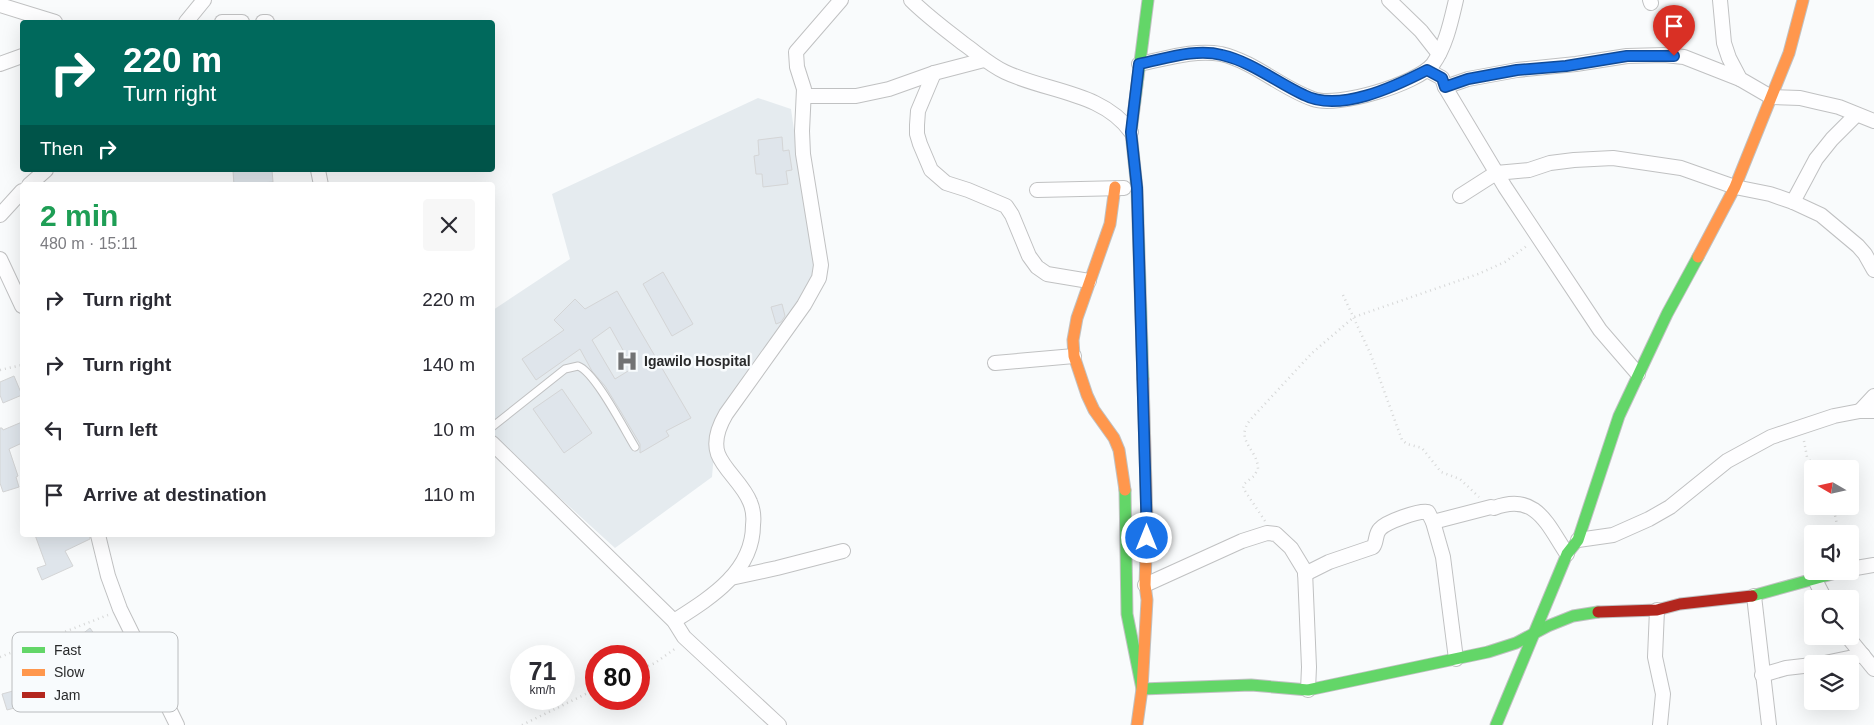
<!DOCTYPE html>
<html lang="en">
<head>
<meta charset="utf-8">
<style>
	body { margin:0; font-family:Helvetica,sans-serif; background:#f7f7f7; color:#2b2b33; height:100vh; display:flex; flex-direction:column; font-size:19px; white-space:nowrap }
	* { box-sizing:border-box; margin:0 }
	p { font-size:16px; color:#7c7c81 }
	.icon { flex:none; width:28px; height:28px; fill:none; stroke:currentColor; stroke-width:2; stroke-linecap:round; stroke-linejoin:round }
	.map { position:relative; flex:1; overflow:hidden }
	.sheet { position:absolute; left:20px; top:182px; width:475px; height:355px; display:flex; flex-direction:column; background:#fff; border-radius:5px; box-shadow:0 5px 20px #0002 }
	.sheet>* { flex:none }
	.guide { position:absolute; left:20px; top:20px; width:475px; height:152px; border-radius:5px; box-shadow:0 5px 20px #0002; background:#00695c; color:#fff; overflow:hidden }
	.needle { width:32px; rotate:279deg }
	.controls { position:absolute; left:1804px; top:460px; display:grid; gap:10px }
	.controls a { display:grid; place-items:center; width:55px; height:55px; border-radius:5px; background:#fff; box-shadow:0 5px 20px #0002; font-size:25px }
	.speed { position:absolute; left:510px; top:645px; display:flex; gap:10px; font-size:25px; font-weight:700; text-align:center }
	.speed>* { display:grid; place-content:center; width:65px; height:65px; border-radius:50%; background:#fff; box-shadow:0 5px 20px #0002; line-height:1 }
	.speed small { font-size:12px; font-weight:400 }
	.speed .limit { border:8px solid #d22; background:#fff; color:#111 }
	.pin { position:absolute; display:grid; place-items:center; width:42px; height:42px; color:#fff; margin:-51px -21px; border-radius:50% 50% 50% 0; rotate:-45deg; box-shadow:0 0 5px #0007 }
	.pin .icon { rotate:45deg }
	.me { position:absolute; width:55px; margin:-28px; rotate:0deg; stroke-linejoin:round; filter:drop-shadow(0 0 4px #0008) }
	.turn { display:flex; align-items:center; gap:18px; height:105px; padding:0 20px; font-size:22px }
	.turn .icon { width:65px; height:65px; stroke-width:2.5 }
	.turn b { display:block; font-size:35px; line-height:42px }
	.then { display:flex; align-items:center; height:48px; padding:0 20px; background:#0003; gap:10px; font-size:19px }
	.round { display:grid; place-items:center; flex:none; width:52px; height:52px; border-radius:5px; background:#f7f7f7 }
	.summary { display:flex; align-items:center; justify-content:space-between; height:85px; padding:0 20px }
	h1 { font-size:30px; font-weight:700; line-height:38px; color:#1e9e55 }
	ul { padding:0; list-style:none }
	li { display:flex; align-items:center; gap:15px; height:65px; padding:0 20px }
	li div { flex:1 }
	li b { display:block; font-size:19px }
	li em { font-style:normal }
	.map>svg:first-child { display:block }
	.built { fill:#e5ebef }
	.building { fill:#dfe5eb; stroke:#d4d5d6; fill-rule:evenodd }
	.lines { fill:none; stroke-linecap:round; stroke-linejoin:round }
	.lane-casing { stroke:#c0c1c2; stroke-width:9 }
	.street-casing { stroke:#c0c1c2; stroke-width:16 }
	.fast-casing { stroke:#c0c1c2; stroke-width:13 }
	.slow-casing { stroke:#c0c1c2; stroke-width:13 }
	.jam-casing { stroke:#c0c1c2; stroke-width:13 }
	.path { stroke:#d6d7d7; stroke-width:2.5; stroke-dasharray:1 4; stroke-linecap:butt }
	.lane { stroke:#fefeff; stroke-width:7 }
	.street { stroke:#fefeff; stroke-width:14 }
	.fast { stroke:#63d668; stroke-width:11 }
	.slow { stroke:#ff974d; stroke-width:11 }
	.jam { stroke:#b3261e; stroke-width:11 }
	.route-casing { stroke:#114b97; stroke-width:12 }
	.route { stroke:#1a73e8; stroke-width:9 }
	.labels { text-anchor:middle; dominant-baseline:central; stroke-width:5; stroke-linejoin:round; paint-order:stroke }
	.poi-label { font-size:14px; font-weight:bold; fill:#292a2b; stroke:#f8fbfd; text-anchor:start }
	.key { fill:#f8fbfd; stroke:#babcbe; stroke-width:1 }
	.key-label { font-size:14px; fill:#292a2b }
</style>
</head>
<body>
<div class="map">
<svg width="1874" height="725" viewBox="0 0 1874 725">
	<rect width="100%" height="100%" fill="#f9fbfc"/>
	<polygon class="built" points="758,98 791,109 816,282 716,429 712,477 615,548 493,437 493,310 570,259 552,194"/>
	<g class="building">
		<polygon points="782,137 783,151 789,150 792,170 786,171 788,184 763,187 762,174 756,174 754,156 759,155 758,140"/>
		<polygon points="272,170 273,182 234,185 233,171"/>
		<polygon points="663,272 693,324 672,336 643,284"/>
		<path d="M617,291l74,127 -25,13 3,5 -29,17v-9l-19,-32 -16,-26 -13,-15 -12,-22 -44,31 -14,-21 42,-29 -10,-10 21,-21 10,10zM610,327l23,41 -18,11 -23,-39z"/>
		<polygon points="782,304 785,316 781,322 776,324 771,307"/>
		<polygon points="14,376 22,395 3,403 0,395 0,382"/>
		<polygon points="562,389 592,433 564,453 533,409"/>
		<polygon points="22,422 22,443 9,449 18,476 16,477 19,487 3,492 0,483 0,428 2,428 3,430"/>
		<polygon points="35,535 89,535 90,539 65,551 73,566 42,580 37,568 46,565"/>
		<polygon points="90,628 107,652 110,651 117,661 88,680 81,670 95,661 76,639"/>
		<polygon points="13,691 18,707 7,710 2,694"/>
	</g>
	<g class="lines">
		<g class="lane-casing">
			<path id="lane" d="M492,427l73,-58 13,-3c17,6 46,63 57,81"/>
		</g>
		<g class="street-casing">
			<g id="street">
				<path d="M911,0c16,16 35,30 53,44 14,10 26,21 41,28 42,20 98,20 126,60"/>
				<polyline points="1389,0 1421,31 1439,54"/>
				<polyline points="1650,0 1651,3"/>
				<polyline points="1720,0 1724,43 1729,58 1740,79 1771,97 1800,98 1817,102 1839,107 1874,121"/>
				<polyline points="0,5 55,22"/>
				<polyline points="186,22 204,0"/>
				<polyline points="222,22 242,22"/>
				<polyline points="263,22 267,22"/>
				<polyline points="0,64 22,56"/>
				<path d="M1139,64c26,-5 55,-15 82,-10 34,8 60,34 92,45 24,9 104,-15 120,-35 13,-18 18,-43 23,-64"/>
				<polyline points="1427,70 1442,78 1445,87 1505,187 1600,330 1638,374"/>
				<polyline points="934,73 918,111 917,125 917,134 920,144 931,170 946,183 968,190 1006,206 1012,215 1029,256 1037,267 1047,274 1089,281"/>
				<polyline points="1445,87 1468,79 1517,70 1576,64 1627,56 1664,55 1684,57 1740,79"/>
				<polyline points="804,96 856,96 889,89 934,73 984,60"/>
				<polyline points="318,170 321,185"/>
				<polyline points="29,185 46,170"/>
				<polyline points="1037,190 1124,188"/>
				<polyline points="1460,196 1496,173 1529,170 1550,163 1574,160 1613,158 1681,168 1735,187 1770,194 1793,202 1821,215 1858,246 1865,254 1874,270"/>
				<polyline points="1793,202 1816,159 1832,139 1856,115"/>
				<polyline points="0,215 22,191"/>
				<polyline points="0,259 22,306"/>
				<polyline points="995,363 1074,356"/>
				<polyline points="1860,411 1874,396"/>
				<polyline points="492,443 674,621 684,637 779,725"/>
				<path d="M1433,522l58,-15 3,1c42,-16 53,16 73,46"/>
				<polyline points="98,535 108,576 120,609 177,725"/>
				<polyline points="1578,540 1613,535 1649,519 1670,507 1727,461 1771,437 1834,416 1860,411 1874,411"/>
				<polyline points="1850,569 1874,565"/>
				<path d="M1305,574l24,-12 44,-15c4,-5 2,-13 7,-18 6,-7 39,-19 48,-17l5,10 10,35 13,102"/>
				<polyline points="731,578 777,568 843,551"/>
				<polyline points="1814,578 1825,599"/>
				<polyline points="1145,585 1242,541 1267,533 1276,534 1291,548 1305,571 1309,667 1308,690"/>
				<polyline points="1754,596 1769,725"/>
				<polyline points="1657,610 1655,657 1663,694 1660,725"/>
				<path d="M674,621c36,-23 79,-49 79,-96 1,-8 0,-16 -3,-23 -7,-18 -26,-32 -32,-48 -5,-14 1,-28 8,-40l78,-109 15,-27 2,-13 -18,-111 -1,-23 2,-42 -7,-22 -1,-15 45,-52"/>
				<polyline points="1847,636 1874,669"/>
				<polyline points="1820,664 1863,655"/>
				<polyline points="1762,675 1786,668 1812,665"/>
			</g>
		</g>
		<g class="fast-casing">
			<g id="fast">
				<polyline points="1143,379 1137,189 1131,132 1148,0"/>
				<polyline points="1125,490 1127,614 1142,689 1251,685 1308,690 1488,652 1516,643 1548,626 1573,616 1598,612"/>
				<polyline points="1752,596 1843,571"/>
				<polyline points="1496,725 1567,554 1578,540 1619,416 1667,314 1698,257"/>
			</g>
		</g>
		<g class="slow-casing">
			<g id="slow">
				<polyline points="1115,187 1110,224 1077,318 1073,340 1074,356 1087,395 1094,410 1114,438 1119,450 1125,490"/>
				<polyline points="1698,257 1735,187 1789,53 1803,0"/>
				<polyline points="1137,725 1142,689 1147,600 1145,585 1147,523 1143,379"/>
			</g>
		</g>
		<g class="jam-casing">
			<polyline id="jam" points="1598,612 1657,610 1680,604 1752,596"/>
		</g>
		<g class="path">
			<polyline points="1343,295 1371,355 1402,440 1407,444 1422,448 1441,472 1460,479 1479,497"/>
			<polyline points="0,370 22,365"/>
			<polyline points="1804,441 1807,457 1816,469"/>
			<polyline points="1833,506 1839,534"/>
			<path d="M1265,521l-22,-33 1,-4 10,-8 4,-7c0,-20 -24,-28 -8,-49l62,-67 42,-36 124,-43 27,-12 23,-17"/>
			<polyline points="0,657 108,615"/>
			<polyline points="639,670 655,663 676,648"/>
			<polyline points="522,725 596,689"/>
		</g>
		<use href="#lane" class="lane"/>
		<use href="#street" class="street"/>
		<use href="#fast" class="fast"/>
		<use href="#slow" class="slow"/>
		<use href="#jam" class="jam"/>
	</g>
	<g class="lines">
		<g class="route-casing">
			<path id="route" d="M1147,538l-10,-350 -6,-56 8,-68c26,-5 56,-16 83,-9 30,7 54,27 82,40 35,18 90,-8 123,-25l15,8 3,9 23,-8 49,-9 49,-4 61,-10h47"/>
		</g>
		<use href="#route" class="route"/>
	</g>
	<defs>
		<g id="hospital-bare" transform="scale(1.725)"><path d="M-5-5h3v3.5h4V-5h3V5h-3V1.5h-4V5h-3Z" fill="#727374" stroke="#f8fbfd" stroke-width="2.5" paint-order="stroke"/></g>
	</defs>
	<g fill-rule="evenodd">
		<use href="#hospital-bare" x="627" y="361"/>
	</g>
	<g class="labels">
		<g class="poi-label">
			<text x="644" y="361">Igawilo Hospital</text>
		</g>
	</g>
	<rect x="12" y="632" width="166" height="80" rx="8" class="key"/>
	<rect x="22" y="647" width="23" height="6" fill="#63d668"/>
	<rect x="22" y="669" width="23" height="7" fill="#ff974d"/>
	<rect x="22" y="692" width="23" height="6" fill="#b3261e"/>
	<g class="key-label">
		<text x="54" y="655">Fast</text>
		<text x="54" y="677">Slow</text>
		<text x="54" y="700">Jam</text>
	</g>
</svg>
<div class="controls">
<a><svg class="needle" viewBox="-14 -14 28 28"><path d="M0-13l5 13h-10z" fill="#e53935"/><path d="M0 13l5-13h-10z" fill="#7c7c81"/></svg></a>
<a><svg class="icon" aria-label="sound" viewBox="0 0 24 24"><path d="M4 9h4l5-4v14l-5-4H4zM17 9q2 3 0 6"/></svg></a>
<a><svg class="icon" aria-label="search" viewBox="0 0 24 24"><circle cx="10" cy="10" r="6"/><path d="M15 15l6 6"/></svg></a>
<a><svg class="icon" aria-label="layers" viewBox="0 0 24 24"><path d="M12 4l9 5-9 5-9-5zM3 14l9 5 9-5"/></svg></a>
</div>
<div class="speed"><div>71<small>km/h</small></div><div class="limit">80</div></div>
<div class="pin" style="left:1674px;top:56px;background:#d93025"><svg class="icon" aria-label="arrive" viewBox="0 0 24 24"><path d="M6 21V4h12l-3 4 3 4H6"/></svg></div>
<svg class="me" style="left:1147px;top:538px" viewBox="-20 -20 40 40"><circle r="17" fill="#1a73e8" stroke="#fff" stroke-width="3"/><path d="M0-11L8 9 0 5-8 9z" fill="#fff"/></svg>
<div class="guide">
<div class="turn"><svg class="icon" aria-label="right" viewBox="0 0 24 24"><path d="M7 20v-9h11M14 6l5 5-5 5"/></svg><div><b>220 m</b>Turn right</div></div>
<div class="then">Then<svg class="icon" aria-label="right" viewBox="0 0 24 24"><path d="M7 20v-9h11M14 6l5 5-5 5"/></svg></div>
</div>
<section class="sheet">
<div class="summary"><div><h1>2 min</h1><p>480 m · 15:11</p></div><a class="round"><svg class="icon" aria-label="close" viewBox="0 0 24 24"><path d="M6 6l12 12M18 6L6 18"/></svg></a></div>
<ul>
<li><svg class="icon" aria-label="right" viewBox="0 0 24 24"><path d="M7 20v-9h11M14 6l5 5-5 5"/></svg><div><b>Turn right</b></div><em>220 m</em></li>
<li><svg class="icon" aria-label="right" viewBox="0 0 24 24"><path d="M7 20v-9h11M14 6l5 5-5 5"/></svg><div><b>Turn right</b></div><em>140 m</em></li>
<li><svg class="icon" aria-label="left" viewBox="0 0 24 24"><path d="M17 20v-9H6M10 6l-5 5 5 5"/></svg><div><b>Turn left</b></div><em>10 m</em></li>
<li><svg class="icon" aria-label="arrive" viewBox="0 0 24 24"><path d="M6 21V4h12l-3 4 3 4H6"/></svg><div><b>Arrive at destination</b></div><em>110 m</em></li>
</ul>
</section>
</div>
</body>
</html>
